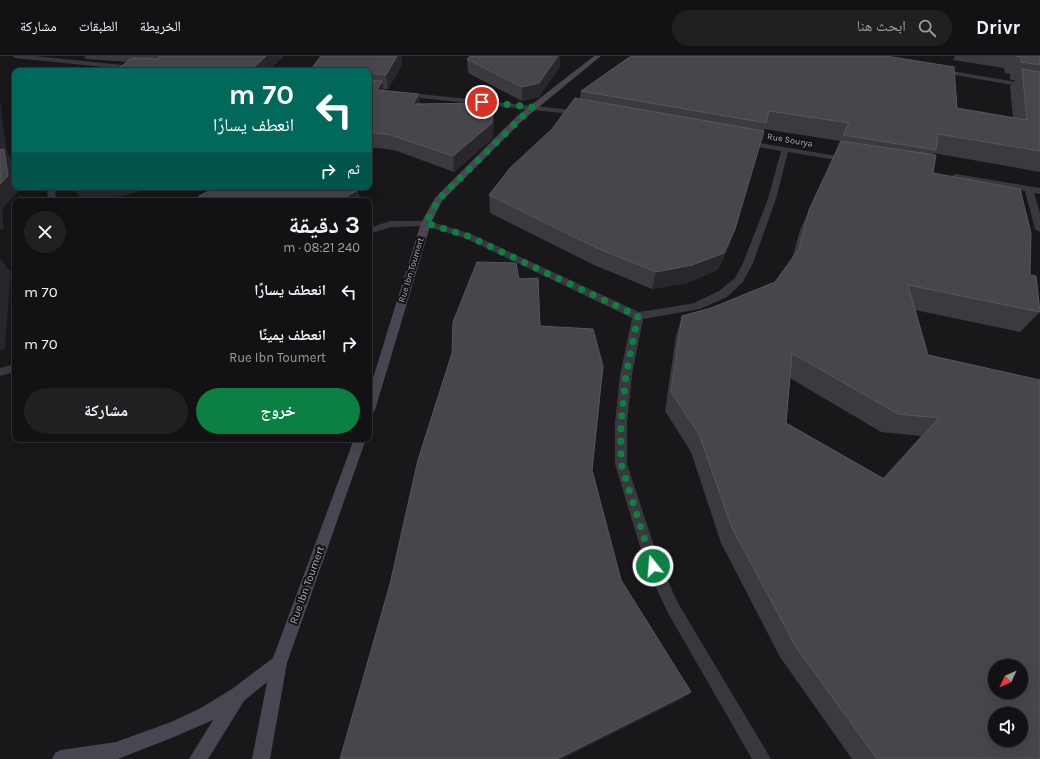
<!DOCTYPE html>
<html lang="ar">
<head>
<meta charset="utf-8">
<style>
	body { margin:0; font-family:Karla,"Noto Naskh Arabic",sans-serif; background:#201f22; color:#f1f3f6; direction:rtl; height:100vh; display:flex; flex-direction:column; font-size:15px; white-space:nowrap }
	* { box-sizing:border-box; margin:0 }
	p { font-size:13px; color:#9d9da0 }
	.icon { flex:none; width:22px; height:22px; fill:none; stroke:currentColor; stroke-width:2; stroke-linecap:round; stroke-linejoin:round }
	.map { position:relative; flex:1; overflow:hidden; direction:ltr }
	.side { position:absolute; left:12px; top:142px; width:360px; height:244px; display:flex; flex-direction:column; background:#131114; border-radius:8px; box-shadow:0 4px 16px #0002,0 0 0 1px #323134; direction:rtl }
	.side>* { flex:none }
	.top-card { position:absolute; left:12px; top:12px; width:360px; height:122px; border-radius:8px; box-shadow:0 4px 16px #0002,0 0 0 1px #323134; direction:rtl; background:#00695c; color:#fff; overflow:hidden }
	.needle { width:26px; rotate:226deg }
	.buttons { position:absolute; left:988px; top:603px; display:grid; gap:8px }
	.buttons a { display:grid; place-items:center; width:40px; height:40px; border-radius:50%; background:#131114; box-shadow:0 4px 16px #0002,0 0 0 1px #323134; font-size:20px }
	.pin { position:absolute; display:grid; place-items:center; width:34px; height:34px; color:#fff; margin:-17px; border:2px solid #fff; border-radius:50%; box-shadow:0 1px 4px #0007 }
	.me { position:absolute; width:44px; margin:-22px; rotate:343deg; stroke-linejoin:round; filter:drop-shadow(0 0 3px #0008) }
	.turn { display:flex; align-items:center; gap:14px; height:84px; padding:0 12px; font-size:18px }
	.turn .icon { width:52px; height:52px; stroke-width:2.5 }
	.turn b { display:block; font-size:28px; line-height:34px }
	.then { display:flex; align-items:center; height:38px; padding:0 12px; background:#0003; gap:8px; font-size:15px }
	.round { display:grid; place-items:center; flex:none; width:42px; height:42px; border-radius:21px; background:#201f22 }
	.headline { display:flex; align-items:center; justify-content:space-between; height:68px; padding:0 12px }
	h1 { font-size:24px; font-weight:700; line-height:30px }
	.cta { display:flex; gap:8px; margin-top:auto; padding:8px 12px }
	.cta a { flex:1; height:46px; border-radius:24px; background:#0b8043; color:#fff; font-size:16px; font-weight:700; line-height:46px; text-align:center }
	.cta a+a { background:#201f22; color:#f1f3f6 }
	ul { padding:0; list-style:none }
	li { display:flex; align-items:center; gap:12px; height:52px; padding:0 12px }
	li div { flex:1 }
	li b { display:block; font-size:15px }
	li em { font-style:normal }
	header { display:flex; align-items:center; gap:24px; box-sizing:border-box; height:56px; padding:0 20px; background:#131114; border-bottom:1px solid #323134 }
	header strong { font-size:19px }
	nav { display:flex; gap:22px; margin-inline-start:auto; font-size:14px }
	.search { width:280px; height:36px; background:#201f22; display:flex; align-items:center; gap:10px; box-sizing:border-box; padding:0 14px; border-radius:22px; color:#9d9da0; font-size:15px }
	.map>svg:first-child { display:block }
	.lines { fill:none; stroke-linecap:round; stroke-linejoin:round }
	.street { fill:#3a383f; fill-rule:evenodd }
	.secondary { fill:#484650; fill-rule:evenodd }
	.wall { fill:#3c3a3f; fill-rule:evenodd }
	.shaded-wall { fill:#29272b }
	.building { fill:#48464d; stroke:#58555e; fill-rule:evenodd }
	.route { stroke:#0b8043; stroke-width:7; stroke-dasharray:0 12.6 }
	.labels { text-anchor:middle; dominant-baseline:central; stroke-width:4; stroke-linejoin:round; paint-order:stroke }
	.far-street-label { font-size:9px; fill:#aba8bb; stroke:#141215 }
	.street-label { font-size:11px; fill:#aba8bb; stroke:#141215 }
</style>
</head>
<body>
<header>
<strong>Drivr</strong>
<div class="search"><svg class="icon" aria-label="search" viewBox="0 0 24 24"><circle cx="10" cy="10" r="6"/><path d="M15 15l6 6"/></svg>ابحث هنا</div>
<nav><a>الخريطة</a><a>الطبقات</a><a>مشاركة</a></nav>
</header>
<div class="map">
<svg width="1040" height="703" viewBox="0 0 1040 703">
	<rect width="100%" height="100%" fill="#19171a"/>
	<g class="lines">
		<g class="street">
			<polygon points="12,0 35,0 162,13 165,15 142,15 15,2"/>
			<polygon points="940,13 1040,30 1040,34 938,16 937,15"/>
			<polygon points="400,36 581,55 585,57 581,59 403,40 400,40"/>
			<polygon points="742,84 849,102 853,104 849,106 788,96 776,143 753,207 743,226 727,241 700,253 643,263 632,319 627,367 627,408 660,508 678,547 771,703 752,703 668,557 646,510 615,408 615,367 620,319 632,262 465,182 425,170 391,171 369,178 369,172 390,165 429,165 471,178 639,256 671,251 694,247 719,235 735,222 743,207 768,143 781,95 742,88"/>
			<polygon points="956,118 1040,132 1040,138 1034,137 1040,157 1040,176 1035,173 1025,135 953,123 953,119"/>
			<polygon points="47,131 55,131 56,145 48,145"/>
			<polygon points="15,308 15,316 0,320 0,312"/>
		</g>
		<g class="secondary">
			<polygon points="594,0 601,0 523,64 442,145 431,167 375,354 373,357 369,359 369,335 421,167 435,142 517,60"/>
			<polygon points="354,383 366,383 287,607 270,703 252,703 267,626 244,645 208,703 189,703 213,664 174,681 118,703 52,703 55,697 61,694 116,686 171,666 199,653 232,633 273,602"/>
		</g>
	</g>
	<g class="wall">
		<polygon points="84,0 284,0 127,6 86,3"/>
		<polygon points="321,0 401,0 402,9 388,33 383,33 384,34 419,38 420,48 494,62 493,82 454,116 394,94 369,91 369,15 311,15 311,13"/>
		<path d="M955,0h85v116l-107,-19 -1,2 1,18 97,102 10,34v3l-20,20 -105,-22 125,449h-188l-72,-102 -59,-114 -30,-91 -26,-41 11,-75 6,-20 29,-8 64,-26 17,-23 8,-29 35,-76 5,-13 -76,-12 -29,100 -6,17 -11,24 -31,13 -35,6 -58,-24 -104,-52 -1,-18 63,-66 28,-30 1,-8 376,17 56,10 -3,-31 5,-7h-5v-6l-5,-1 -1,-5 -51,-8zM790,322l91,54 40,4 -38,42 -97,-55z"/>
		<polygon points="467,3 560,10 539,41 522,45 468,17"/>
	</g>
	<g class="shaded-wall">
		<polygon points="266,0 284,0 269,15 250,15"/>
		<polygon points="397,0 401,0 402,9 388,33 386,19"/>
		<polygon points="558,0 560,0 560,10 539,41 522,45 522,31"/>
		<polygon points="382,25 385,40 377,34"/>
		<polygon points="419,38 421,53 413,48"/>
		<polygon points="0,40 1,54 7,97 15,107 15,131 19,131 19,135 2,153 4,173 0,174"/>
		<polygon points="493,47 494,62 493,82 454,116 453,100"/>
		<polygon points="90,131 157,131 102,145 83,145 75,135"/>
		<polygon points="358,134 361,145 338,145"/>
		<polygon points="735,173 729,190 718,214 687,227 652,233 656,216"/>
		<polygon points="0,203 11,216 5,293 0,294"/>
		<polygon points="691,636 682,643 562,703 557,703"/>
	</g>
	<g class="building">
		<polygon points="159,0 266,0 250,15 115,15 132,2 159,3 160,1"/>
		<polygon points="321,0 397,0 386,19 369,17 369,15 337,15 311,13"/>
		<polygon points="470,0 558,0 539,27 522,31 467,3"/>
		<polygon points="631,0 886,0 954,11 957,52 1027,64 1022,13 1040,16 1040,95 938,78 936,94 843,79 849,67 769,55 766,67 581,35"/>
		<polygon points="1016,0 1040,0 1040,9 1021,6 1021,1"/>
		<polygon points="369,24 382,25 377,34 419,38 413,48 493,47 492,67 453,100 391,79 369,76"/>
		<polygon points="575,42 764,75 735,173 724,197 692,209 656,216 597,192 489,139 510,112 552,73"/>
		<path d="M841,85l95,14 -3,18 87,16 11,44 -1,42 6,1 4,36 -132,-27 20,70 112,25v379h-163l-81,-112 -64,-119 -33,-94 -28,-42 11,-76 29,-8 64,-26 24,-33 10,-39zM792,297l106,61 41,4 -55,61 -98,-56zM995,610h26v26h-26zM995,658h26v26h-26z"/>
		<polygon points="4,93 8,120 0,128 0,94"/>
		<polygon points="75,131 90,131 75,135"/>
		<polygon points="217,131 353,131 358,134 338,145 197,145 199,140"/>
		<polygon points="477,206 516,207 519,223 538,222 540,270 593,273 603,310 592,414 621,524 691,636 557,703 340,703 390,528 418,404 452,297 453,266"/>
	</g>
	<g class="lines">
		<polyline class="route" points="482,46 532,51 438,144 426,167 468,180 638,260 626,319 621,367 621,408 653,510"/>
	</g>
	<g class="labels">
		<g class="far-street-label">
			<text transform="translate(790 84) rotate(10)">Rue Sourya</text>
			<text transform="translate(411 214) rotate(-73)">Rue Ibn Toumert</text>
		</g>
		<g class="street-label">
			<text transform="translate(307 529) rotate(-70)">Rue Ibn Toumert</text>
		</g>
	</g>
</svg>
<div class="buttons">
<a><svg class="needle" viewBox="-14 -14 28 28"><path d="M0-13l5 13h-10z" fill="#e53935"/><path d="M0 13l5-13h-10z" fill="#9d9da0"/></svg></a>
<a><svg class="icon" aria-label="sound" viewBox="0 0 24 24"><path d="M4 9h4l5-4v14l-5-4H4zM17 9q2 3 0 6"/></svg></a>
</div>
<div class="pin" style="left:482px;top:46px;background:#d93025"><svg class="icon" aria-label="arrive" viewBox="0 0 24 24"><path d="M6 21V4h12l-3 4 3 4H6"/></svg></div>
<svg class="me" style="left:653px;top:510px" viewBox="-20 -20 40 40"><circle r="17" fill="#0b8043" stroke="#fff" stroke-width="3"/><path d="M0-11L8 9 0 5-8 9z" fill="#fff"/></svg>
<div class="top-card">
<div class="turn"><svg class="icon" aria-label="left" viewBox="0 0 24 24"><path d="M17 20v-9H6M10 6l-5 5 5 5"/></svg><div><b>70 m</b>انعطف يسارًا</div></div>
<div class="then">ثم<svg class="icon" aria-label="right" viewBox="0 0 24 24"><path d="M7 20v-9h11M14 6l5 5-5 5"/></svg></div>
</div>
<section class="side">
<div class="headline"><div><h1>3 دقيقة</h1><p>240 m · 08:21</p></div><a class="round"><svg class="icon" aria-label="close" viewBox="0 0 24 24"><path d="M6 6l12 12M18 6L6 18"/></svg></a></div>
<ul>
<li><svg class="icon" aria-label="left" viewBox="0 0 24 24"><path d="M17 20v-9H6M10 6l-5 5 5 5"/></svg><div><b>انعطف يسارًا</b></div><em>70 m</em></li>
<li><svg class="icon" aria-label="right" viewBox="0 0 24 24"><path d="M7 20v-9h11M14 6l5 5-5 5"/></svg><div><b>انعطف يمينًا</b><p>Rue Ibn Toumert</p></div><em>70 m</em></li>
</ul>
<div class="cta"><a>خروج</a><a>مشاركة</a></div>
</section>
</div>
</body>
</html>
